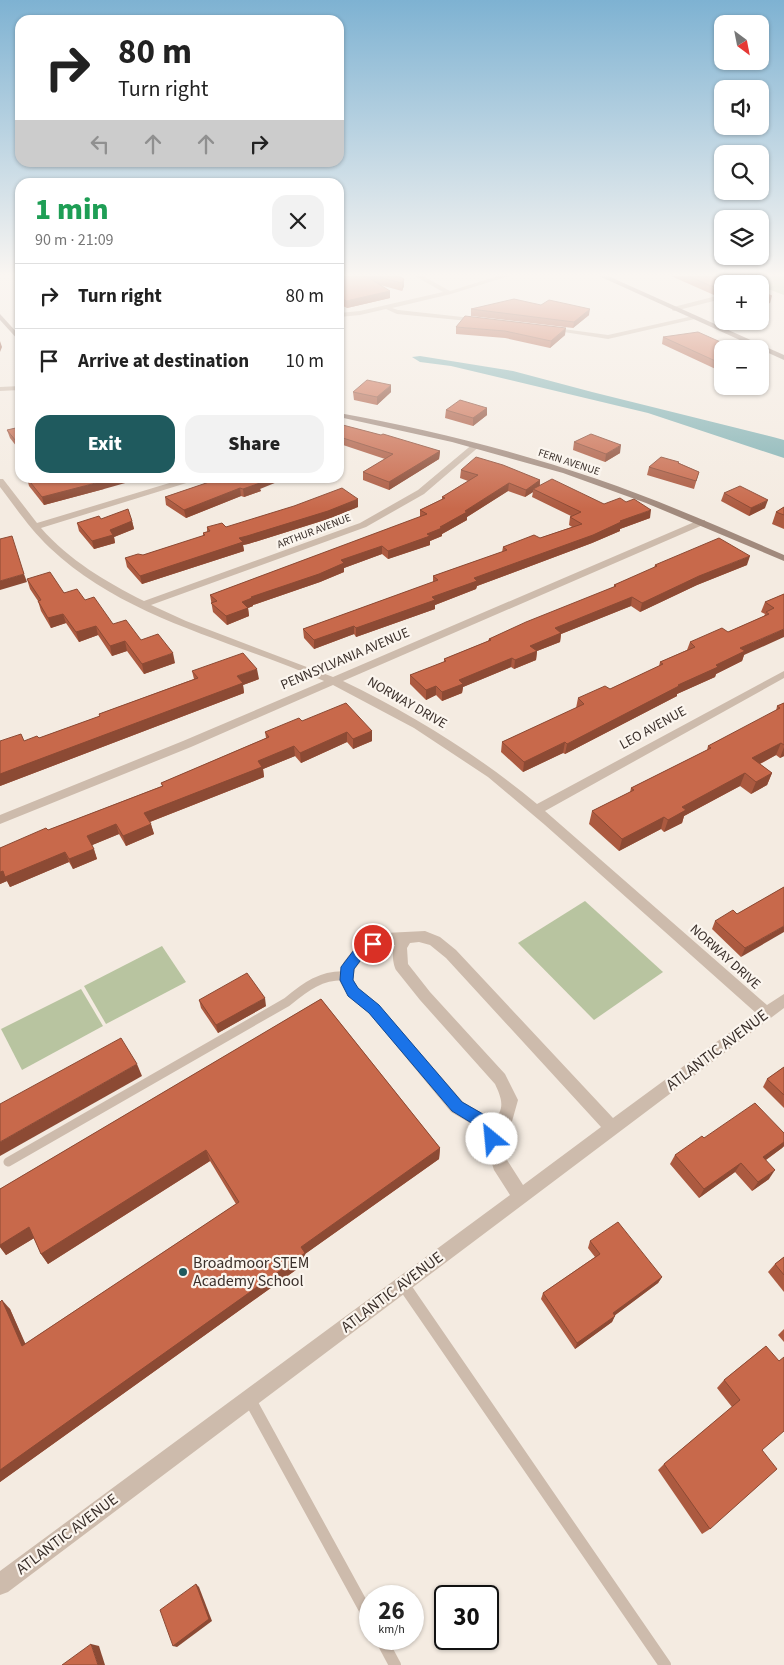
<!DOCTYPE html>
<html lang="en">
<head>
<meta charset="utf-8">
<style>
	body { margin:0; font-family:"Source Sans 3",sans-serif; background:#f2f2f2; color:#222; height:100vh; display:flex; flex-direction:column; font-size:19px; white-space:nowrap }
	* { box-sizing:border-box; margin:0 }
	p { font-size:16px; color:#767676 }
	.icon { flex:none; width:28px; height:28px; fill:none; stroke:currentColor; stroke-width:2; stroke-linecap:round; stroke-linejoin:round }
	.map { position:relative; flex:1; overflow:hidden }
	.drawer { position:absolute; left:15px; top:178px; width:329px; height:305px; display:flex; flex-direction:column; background:#fff; border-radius:15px; box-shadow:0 1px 4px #0004 }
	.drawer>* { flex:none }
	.guide { position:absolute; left:15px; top:15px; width:329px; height:152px; border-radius:15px; box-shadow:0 1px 4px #0004; background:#fff; color:#222; overflow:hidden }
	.needle { width:32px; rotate:148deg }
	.fabs { position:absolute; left:714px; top:15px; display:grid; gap:10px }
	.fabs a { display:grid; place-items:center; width:55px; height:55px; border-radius:10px; background:#fff; box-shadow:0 1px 4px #0004; font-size:25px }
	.speed { position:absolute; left:359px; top:1585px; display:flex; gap:10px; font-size:25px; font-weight:700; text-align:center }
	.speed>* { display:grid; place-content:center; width:65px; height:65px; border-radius:50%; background:#fff; box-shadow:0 1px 4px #0004; line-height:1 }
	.speed small { font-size:12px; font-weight:400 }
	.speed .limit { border:2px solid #111; border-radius:8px; background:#fff; color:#111 }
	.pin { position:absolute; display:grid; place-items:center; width:42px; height:42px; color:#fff; margin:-21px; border:2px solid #fff; border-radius:50%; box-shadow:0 1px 5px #0007 }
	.me { position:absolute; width:55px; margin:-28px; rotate:332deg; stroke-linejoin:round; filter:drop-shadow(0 0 4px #0008) }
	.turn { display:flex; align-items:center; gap:18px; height:105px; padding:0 20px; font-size:22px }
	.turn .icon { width:65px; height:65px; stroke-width:2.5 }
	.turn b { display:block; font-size:35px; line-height:42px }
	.lanes { display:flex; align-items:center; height:48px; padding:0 20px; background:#0003; justify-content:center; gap:25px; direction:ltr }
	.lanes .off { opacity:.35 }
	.round { display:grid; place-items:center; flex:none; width:52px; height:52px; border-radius:15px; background:#f2f2f2 }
	.head { display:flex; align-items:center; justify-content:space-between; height:85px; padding:0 20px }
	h1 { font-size:30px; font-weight:800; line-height:38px; color:#1e9e55 }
	.cta { display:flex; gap:10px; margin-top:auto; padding:10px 20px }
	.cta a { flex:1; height:58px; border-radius:15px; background:#1f5a5e; color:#fff; font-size:20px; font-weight:800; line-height:58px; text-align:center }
	.cta a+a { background:#f2f2f2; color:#222 }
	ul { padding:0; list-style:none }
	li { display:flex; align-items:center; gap:15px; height:65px; padding:0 20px; border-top:1px solid #e0e0e0 }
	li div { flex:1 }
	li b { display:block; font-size:19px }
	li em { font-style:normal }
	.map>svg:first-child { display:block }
	.green { fill:#b8c4a0 }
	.water { fill:#7fb0b2 }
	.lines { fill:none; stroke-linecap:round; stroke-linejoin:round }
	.lane-far2 { stroke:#cdbbac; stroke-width:4 }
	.lane-far1 { stroke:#cdbbac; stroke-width:9 }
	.lane { stroke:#cdbbac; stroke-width:12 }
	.street { fill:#cdbbac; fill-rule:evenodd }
	.secondary { fill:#a18a7d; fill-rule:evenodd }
	.wall { fill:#ac5a40 }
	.shaded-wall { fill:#8c4a34 }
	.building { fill:#c8694b; stroke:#8c4a34 }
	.route { fill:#1a73e8; stroke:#114b97 }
	.poi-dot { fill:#1f5a5e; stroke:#fbf5ee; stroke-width:2 }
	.labels { text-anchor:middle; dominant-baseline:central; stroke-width:4.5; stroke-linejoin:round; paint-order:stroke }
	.far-street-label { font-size:11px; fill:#3b302b; stroke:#fbf5ee }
	.street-label { font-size:14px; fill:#3b302b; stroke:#fbf5ee }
	.near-street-label { font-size:16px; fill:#3b302b; stroke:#fbf5ee }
	.near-poi-label { font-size:16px; fill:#3b302b; stroke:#fbf5ee; text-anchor:start }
</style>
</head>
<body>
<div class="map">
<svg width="784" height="1665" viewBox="0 0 784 1665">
	<rect width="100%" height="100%" fill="#f4ebe1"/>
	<g class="green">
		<polygon points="735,276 784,276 784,295 760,286 760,284"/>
		<polygon points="585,901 663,972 594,1020 518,943"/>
		<polygon points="162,946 186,982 106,1024 84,986"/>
		<polygon points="81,989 103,1026 22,1070 1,1029"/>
	</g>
	<polygon class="water" points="420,356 513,371 592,392 773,437 784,440 784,458 648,413 451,366 420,362 412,357"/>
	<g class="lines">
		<polyline class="lane-far2" points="674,309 721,297"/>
		<path class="lane-far1" d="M8,1162l279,-160c18,-15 35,-28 60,-26"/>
		<g class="lane">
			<polyline points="403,1284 665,1665"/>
			<polyline points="249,1398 370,1619"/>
			<polyline points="381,1639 395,1665"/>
		</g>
		<g class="street">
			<polygon points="415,276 423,276 450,291 498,276 509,276 451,294 392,308 398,310 481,319 482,320 479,322 397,314 386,309 360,315 339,317 339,313 360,311 443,292"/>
			<polygon points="693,316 696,318 695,319 608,339 545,329 548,327 608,335"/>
			<polygon points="20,386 20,390 0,391 0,387"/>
			<path d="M474,443l7,2 -57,49 -58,33 -215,78 35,16 147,56 366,-157h6v4l-362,157c69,33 135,74 194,123l247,-133v7l-239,133 222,194 17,-11v14l-776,584 -8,3v-24l510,-376 -16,-25 -10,-31 3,-6 -36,-21 -82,-99 -21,-17 -9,-16 4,-17 13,-17 29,-13 40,-2 15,6 16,13 157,168 143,-105 -211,-188 -57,-48 -74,-49 -81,-43 -142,62 -191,77v-9l183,-74 141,-60c-92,-41 -199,-62 -274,-133 -20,-19 -34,-40 -50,-61v-8h3l34,44 149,-45h11l-1,2 -155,48c28,32 65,54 103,73l216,-78 58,-33zM419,942l11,3 16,13 155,169 -78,58 -16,-25 -7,-21 11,-14 7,-25 -13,-26 -75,-82 -22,-28 -1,-16 3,-5zM386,945h9c-4,6 -2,19 1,25l24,30 75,84c6,13 11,24 -1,36l-31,-18 -84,-97 -21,-17 -5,-9 2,-10 11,-15z"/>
		</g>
		<g class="secondary">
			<polygon points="599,276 608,276 784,355 784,360"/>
			<polygon points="0,314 20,336 20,342 0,320"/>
			<path d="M339,413c87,16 174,37 258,66 64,22 125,49 187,76v6l-138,-58 -83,-30 -111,-31 -113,-25z"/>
		</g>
	</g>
	<g class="wall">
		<polygon points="339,276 399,276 404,279 404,286 402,291 380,285 390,298 347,308 339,304"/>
		<polygon points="671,276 724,276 722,284 722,294 714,295"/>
		<polygon points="541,305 589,315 573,328 471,316 471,309"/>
		<polygon points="456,327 565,335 550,348 505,338 456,334"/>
		<polygon points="663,337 734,348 734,349 722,349 722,372 662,344"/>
		<polygon points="353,392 391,392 377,405 354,400"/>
		<polygon points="487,408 487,415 473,426 445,418 446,410"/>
		<polygon points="339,424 440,451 439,459 389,490 363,480 363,472 385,459 343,445 339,448"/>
		<polygon points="20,427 20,451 10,438 7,430"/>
		<polygon points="574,442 620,453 605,462 573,450"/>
		<polygon points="679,462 679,463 699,472 694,489 647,475 649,467"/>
		<polygon points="461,470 540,480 540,486 604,504 650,518 620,529 620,531 592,543 477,586 476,589 435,605 435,609 356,637 354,634 314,649 304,638 303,629 433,582 433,576 502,552 503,547 540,538 572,527 569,525 570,517 571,516 532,497 533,492 525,497 508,491 467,517 467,520 442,534 442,536 430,541 430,545 388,559 382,554 344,568 344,572 320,582 253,605 253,606 248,608 249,616 227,625 213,612 210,595 420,517 420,510 442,499 442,497 468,481 460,478"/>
		<polygon points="27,478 104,489 44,505 29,486"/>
		<polygon points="221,478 260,489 261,491 244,497 241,496 186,518 166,505 165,497"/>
		<polygon points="724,493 765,508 749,516 721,501"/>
		<polygon points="358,507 328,519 248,544 243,545 244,551 142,584 127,567 125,558 143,555 203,536 203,533 207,532 207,527 226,527"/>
		<polygon points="784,507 784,529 772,524 776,512"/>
		<polygon points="101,519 132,521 134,529 114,537 115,543 94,549 79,531 77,523"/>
		<polygon points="655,565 747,565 697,585 640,612 631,606 561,634 560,642 537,651 536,660 514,669 511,667 463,687 462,693 442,701 436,695 426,700 410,684 410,675 444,662 444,659 488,641 489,639 614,587 614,585 654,568"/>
		<polygon points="27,579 85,600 113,624 141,640 175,663 144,674 127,651 112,656 98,635 79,642 66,623 51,628 41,611 38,601 30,589"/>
		<polygon points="784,594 744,655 742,661 716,674 715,677 677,694 677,696 565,754 563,753 523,772 501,752 502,742 576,708 578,698 610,689 659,666 660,662 687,650 690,642 728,632 764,616 765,614 761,612 765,602"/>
		<polygon points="192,671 259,679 243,685 244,693 0,786 0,741 24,741 39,738 100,716 99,714 194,679"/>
		<polygon points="784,703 784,756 780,758 776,755 760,764 772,773 767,785 751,794 740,786 684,816 682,823 664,832 661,829 619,851 589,824 592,811 630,792 631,788 707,750 708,746 776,711 777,706"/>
		<polygon points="302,721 372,731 372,741 353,749 347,742 301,763 295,756 263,769 264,777 150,822 154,834 126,846 119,834 92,845 97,859 73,869 69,862 10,887 7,881 0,884 0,848 48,830 162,786 161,783 266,738 265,732"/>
		<polygon points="784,887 741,957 712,929 715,921 737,914"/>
		<polygon points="321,999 440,1148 439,1159 305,1254 307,1262 0,1482 0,1302 10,1309 25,1344 236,1204 210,1161 48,1264 41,1254 34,1238 6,1255 0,1247 0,1189"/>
		<polygon points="199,1000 266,1006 218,1033 201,1008"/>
		<polygon points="784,1067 784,1108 763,1087 767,1079"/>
		<polygon points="784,1133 784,1146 782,1148 766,1160 769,1179 752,1191 735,1172 699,1198 670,1164 675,1155 704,1138"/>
		<polygon points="590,1241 662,1277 658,1283 615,1315 612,1322 575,1349 541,1299 543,1293 595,1257 588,1248"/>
		<polygon points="784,1257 784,1292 768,1272 775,1264"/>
		<polygon points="784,1329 784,1342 778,1335"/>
		<polygon points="766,1346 762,1450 710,1529 702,1534 658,1470 664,1464 732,1407 717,1388 724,1380"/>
	</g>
	<g class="shaded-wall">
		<polygon points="404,279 404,286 402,291 402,283"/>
		<polygon points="722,287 722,294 714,295 716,288"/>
		<polygon points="390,291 390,298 347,308 346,301"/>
		<polygon points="772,296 770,303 760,306 760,299"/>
		<polygon points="590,309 589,315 573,328 574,322"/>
		<polygon points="566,328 565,335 550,348 551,341"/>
		<polygon points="0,341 2,347 0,352"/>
		<polygon points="391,385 391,392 377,405 377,397"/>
		<polygon points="487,408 487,415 473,426 473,418"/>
		<polygon points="343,438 343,445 339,448 339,440"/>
		<polygon points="621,445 620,453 605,462 606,454"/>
		<polygon points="440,451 439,459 389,490 389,482"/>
		<polygon points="115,478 143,478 104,489 44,505 42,497"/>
		<polygon points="267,478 287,478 260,489 261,491 244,497 243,489 258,481"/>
		<polygon points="540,480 539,488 533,489 533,492 525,497 526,490"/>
		<polygon points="509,483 508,491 467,517 467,520 442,534 442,536 430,541 430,545 388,559 388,551 440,527"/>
		<polygon points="240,488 241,496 186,518 184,510"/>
		<polygon points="358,499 358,507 328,519 248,544 243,545 244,551 142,584 140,576 239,538"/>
		<polygon points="768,500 765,508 749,516 751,508"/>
		<polygon points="651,510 650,518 620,529 620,531 592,543 477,586 476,589 435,605 435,609 356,637 356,628 432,597 474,578 620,521"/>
		<polygon points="132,521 134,529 114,537 115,543 94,549 92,541 110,530"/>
		<polygon points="382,546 382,554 344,568 344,572 320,582 253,605 253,606 248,608 249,616 227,625 226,616 242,602 251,597 341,560"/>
		<polygon points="750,556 747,565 697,585 640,612 642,603 699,576"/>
		<polygon points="24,574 27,582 0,590 0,581"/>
		<polygon points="632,597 631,606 561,634 560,642 537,651 536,660 514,669 515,660 530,646 555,628"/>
		<polygon points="63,614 66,623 51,628 48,618"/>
		<polygon points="96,626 98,635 79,642 76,632"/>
		<polygon points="354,626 354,634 314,649 314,640"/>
		<polygon points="784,629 784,637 744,655 742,661 716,674 715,677 677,694 677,696 565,754 567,744 716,665 740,648"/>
		<polygon points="125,641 127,651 112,656 110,646"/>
		<polygon points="173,653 175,663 144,674 142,664"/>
		<polygon points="512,658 511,667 463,687 462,693 442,701 442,692 459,680"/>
		<polygon points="257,669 259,679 243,685 244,693 0,786 0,774 237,676"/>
		<polygon points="436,686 436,695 426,700 426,690"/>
		<polygon points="372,731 372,741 353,749 353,739"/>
		<polygon points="347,732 347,742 301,763 300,753"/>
		<polygon points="565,742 563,753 523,772 524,762"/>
		<polygon points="781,743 776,755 748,770 752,758"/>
		<polygon points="294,746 295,756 263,769 264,777 147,823 144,813 258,761"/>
		<polygon points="784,747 784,756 780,758"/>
		<polygon points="745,773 740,786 684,816 682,823 664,832 668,820 682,807"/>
		<polygon points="772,773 767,785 751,794 756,782"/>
		<polygon points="664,817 661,829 619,851 622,839"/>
		<polygon points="116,824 119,834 90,846 87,836"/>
		<polygon points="151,824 154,834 126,846 123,836"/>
		<polygon points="94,849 97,859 73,869 69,859"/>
		<polygon points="65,852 69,862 10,887 5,877"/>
		<polygon points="3,871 7,881 0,884 0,872"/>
		<polygon points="784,926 784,932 741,957 745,948"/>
		<polygon points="265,998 266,1006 218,1033 216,1025"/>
		<polygon points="137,1064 142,1076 0,1156 0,1142"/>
		<polygon points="784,1142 784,1146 782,1148 757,1166 763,1157"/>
		<polygon points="440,1148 439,1159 305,1254 307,1262 0,1482 0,1470 301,1247"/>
		<polygon points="206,1150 210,1161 48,1264 41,1254"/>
		<polygon points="741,1163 735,1172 699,1198 704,1189"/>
		<polygon points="775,1170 769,1179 752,1191 758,1182"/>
		<polygon points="29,1227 36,1237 6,1255 0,1247 0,1245"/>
		<polygon points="662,1277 658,1283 610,1319 613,1313"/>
		<polygon points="2,1300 10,1309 30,1354 22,1346"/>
		<polygon points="615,1316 612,1322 575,1349 577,1343"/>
		<polygon points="196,1584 199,1587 212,1621 177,1647 173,1646"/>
		<polygon points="91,1644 99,1646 105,1665 98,1665"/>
	</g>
	<g class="building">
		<polygon points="339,276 366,276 390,291 346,301 339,296"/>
		<polygon points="374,276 399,276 404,279 402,283"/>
		<polygon points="688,276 724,276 742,284 722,284 722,287 716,288"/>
		<polygon points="760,291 772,296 760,299"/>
		<polygon points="514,299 541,305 549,300 590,309 574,322 471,309"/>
		<polygon points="465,316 566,328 551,341 505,331 456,327"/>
		<polygon points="698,332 734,348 731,349 722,349 722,364 663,337"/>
		<polygon points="367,380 391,385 377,397 353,392"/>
		<polygon points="460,400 487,408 473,418 446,410"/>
		<polygon points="339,424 381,435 383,434 440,451 389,482 363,472 393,454 343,438 339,440"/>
		<polygon points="20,427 20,446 7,430"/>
		<polygon points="591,434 621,445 606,454 574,442"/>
		<polygon points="476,457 503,465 540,480 526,490 509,483 465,511 467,512 440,527 442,528 427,534 430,536 388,551 382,546 341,560 344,563 319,574 251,597 252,598 242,602 248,608 226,616 211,603 217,601 210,595 427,514 420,510 445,498 442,497 478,475 461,470"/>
		<polygon points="661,457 679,462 678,463 699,472 696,481 649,467"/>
		<polygon points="27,478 115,478 42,497"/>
		<polygon points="221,478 267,478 258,481 260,483 243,489 240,488 184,510 165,497"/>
		<polygon points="552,479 604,504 620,498 626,502 634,499 651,510 620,521 621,522 593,535 474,578 477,581 432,597 435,600 356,628 354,626 314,640 303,629 438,580 433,576 507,550 503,547 534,535 540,538 582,524 570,517 581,512 533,489"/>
		<polygon points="740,486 768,500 751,508 724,493"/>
		<polygon points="342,488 358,499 328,511 247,536 239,538 243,542 140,576 125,558 138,554 143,555 205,535 203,533 210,531 207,527 222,523 226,527 294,506"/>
		<polygon points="784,507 784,515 776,512"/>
		<polygon points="128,509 132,521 110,530 113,535 92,541 77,523 99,516 101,519"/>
		<polygon points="12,536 24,574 0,581 0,539"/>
		<polygon points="719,538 750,556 699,576 642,603 632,597 555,628 561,633 530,646 537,651 515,660 512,658 459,680 463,684 442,692 436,686 426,690 410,675 446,661 444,659 491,640 489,639 526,622 616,586 614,585 657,566 655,565"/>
		<polygon points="50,572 64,593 77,589 85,600 94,597 113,624 126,620 141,640 158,634 173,653 142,664 125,641 110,646 96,626 76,632 63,614 48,618 38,601 41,600 27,579"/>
		<polygon points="784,594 784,629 740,648 745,651 716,665 718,667 678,685 679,686 567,744 565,742 524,762 502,742 584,704 578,698 605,686 610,689 663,664 660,662 695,647 690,642 722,628 728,632 769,614 766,612 774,608 765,602"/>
		<polygon points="243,653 257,669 237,676 243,683 0,774 0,741 21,734 24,741 37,736 39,738 100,716 99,714 198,678 192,671"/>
		<polygon points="346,703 372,731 353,739 347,732 300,753 294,746 258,761 262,767 144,813 151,824 123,836 116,824 87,836 94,849 69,859 65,852 5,877 3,871 0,872 0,848 46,828 48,830 163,786 161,783 269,737 265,732 299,718 302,721"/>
		<polygon points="784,703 784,745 781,743 752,758 772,773 756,782 745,773 682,807 686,810 668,820 664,817 622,839 592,811 634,790 631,788 711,748 708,746 780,708 777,706"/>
		<polygon points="784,887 784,926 745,948 715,921 733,910 737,914"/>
		<polygon points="247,973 265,998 216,1025 199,1000"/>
		<polygon points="321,999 440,1148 301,1247 305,1253 0,1470 0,1302 2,1300 22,1346 239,1202 206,1150 41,1254 29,1227 0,1245 0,1189"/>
		<polygon points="121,1038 137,1064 0,1142 0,1104"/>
		<polygon points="784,1067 784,1095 767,1079"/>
		<polygon points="755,1103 784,1133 784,1142 763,1157 775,1170 758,1182 741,1163 704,1189 675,1155 702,1136 704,1138"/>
		<polygon points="618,1222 662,1277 613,1313 615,1316 577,1343 543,1293 600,1254 590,1241"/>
		<polygon points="784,1257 784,1275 775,1264"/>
		<polygon points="766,1346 779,1361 784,1357 784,1431 762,1450 777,1469 710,1529 664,1464 740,1400 724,1380"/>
		<polygon points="196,1584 209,1619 173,1646 160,1610"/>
		<polygon points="91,1644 98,1665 62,1665"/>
	</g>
	<linearGradient id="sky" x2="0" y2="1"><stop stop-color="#7eb2d2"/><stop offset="0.54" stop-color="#faf6f2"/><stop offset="1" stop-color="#faf6f2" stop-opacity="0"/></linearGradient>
	<rect width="784" height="509" fill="url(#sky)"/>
	<polygon class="route" points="373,939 378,941 380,944 378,948 366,953 354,969 353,980 358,988 379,1005 462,1102 502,1125 504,1130 498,1144 492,1146 487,1144 485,1139 488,1133 452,1111 369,1013 348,996 340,980 341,967 357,946"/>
	<circle class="poi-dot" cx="183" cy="1272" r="5"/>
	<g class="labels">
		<g class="far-street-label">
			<text transform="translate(569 462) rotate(18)">FERN AVENUE</text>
			<text transform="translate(314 531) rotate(-21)">ARTHUR AVENUE</text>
		</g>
		<g class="street-label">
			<text transform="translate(345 659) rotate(-23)">PENNSYLVANIA AVENUE</text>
			<text transform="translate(407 703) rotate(30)">NORWAY DRIVE</text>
			<text transform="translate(653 728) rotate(-29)">LEO AVENUE</text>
			<text transform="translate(725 957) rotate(42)">NORWAY DRIVE</text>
		</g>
		<g class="near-street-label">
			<text transform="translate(717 1050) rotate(-37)">ATLANTIC AVENUE</text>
			<text transform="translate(392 1292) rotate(-37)">ATLANTIC AVENUE</text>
			<text transform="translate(67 1534) rotate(-37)">ATLANTIC AVENUE</text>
		</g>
		<g class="near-poi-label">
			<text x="193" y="1263">Broadmoor STEM<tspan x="193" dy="18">Academy School</tspan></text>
		</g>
	</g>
</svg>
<div class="fabs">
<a><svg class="needle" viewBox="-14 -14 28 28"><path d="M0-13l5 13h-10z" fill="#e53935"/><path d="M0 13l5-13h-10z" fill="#767676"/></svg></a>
<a><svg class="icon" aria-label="sound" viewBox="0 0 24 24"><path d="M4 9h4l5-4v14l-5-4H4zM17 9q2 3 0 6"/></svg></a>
<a><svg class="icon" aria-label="search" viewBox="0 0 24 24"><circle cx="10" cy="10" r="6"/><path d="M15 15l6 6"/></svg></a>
<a><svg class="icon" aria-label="layers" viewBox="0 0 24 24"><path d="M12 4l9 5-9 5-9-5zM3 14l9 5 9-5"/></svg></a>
<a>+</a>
<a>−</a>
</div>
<div class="speed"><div>26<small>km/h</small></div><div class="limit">30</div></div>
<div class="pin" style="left:373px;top:944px;background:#d93025"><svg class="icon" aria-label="arrive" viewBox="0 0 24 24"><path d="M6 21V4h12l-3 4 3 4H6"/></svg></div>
<svg class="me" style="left:492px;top:1139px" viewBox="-20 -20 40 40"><circle r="19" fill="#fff"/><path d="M0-13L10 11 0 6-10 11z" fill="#1a73e8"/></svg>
<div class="guide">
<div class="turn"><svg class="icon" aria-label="right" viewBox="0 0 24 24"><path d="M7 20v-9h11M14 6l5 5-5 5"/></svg><div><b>80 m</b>Turn right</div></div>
<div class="lanes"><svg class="icon off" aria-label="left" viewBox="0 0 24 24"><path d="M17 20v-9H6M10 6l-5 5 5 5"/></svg><svg class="icon off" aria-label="ahead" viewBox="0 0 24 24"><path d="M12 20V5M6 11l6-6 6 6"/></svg><svg class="icon off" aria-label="ahead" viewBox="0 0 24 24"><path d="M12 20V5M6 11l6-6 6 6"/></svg><svg class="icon" aria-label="right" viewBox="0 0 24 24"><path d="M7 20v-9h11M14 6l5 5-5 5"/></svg></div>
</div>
<section class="drawer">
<div class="head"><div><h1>1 min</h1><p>90 m · 21:09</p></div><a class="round"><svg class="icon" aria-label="close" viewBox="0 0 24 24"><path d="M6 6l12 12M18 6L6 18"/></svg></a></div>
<ul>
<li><svg class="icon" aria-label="right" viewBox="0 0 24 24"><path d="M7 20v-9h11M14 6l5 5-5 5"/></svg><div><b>Turn right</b></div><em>80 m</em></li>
<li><svg class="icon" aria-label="arrive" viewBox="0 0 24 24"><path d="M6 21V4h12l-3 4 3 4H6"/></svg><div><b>Arrive at destination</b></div><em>10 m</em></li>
</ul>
<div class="cta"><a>Exit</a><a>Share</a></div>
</section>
</div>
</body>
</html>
